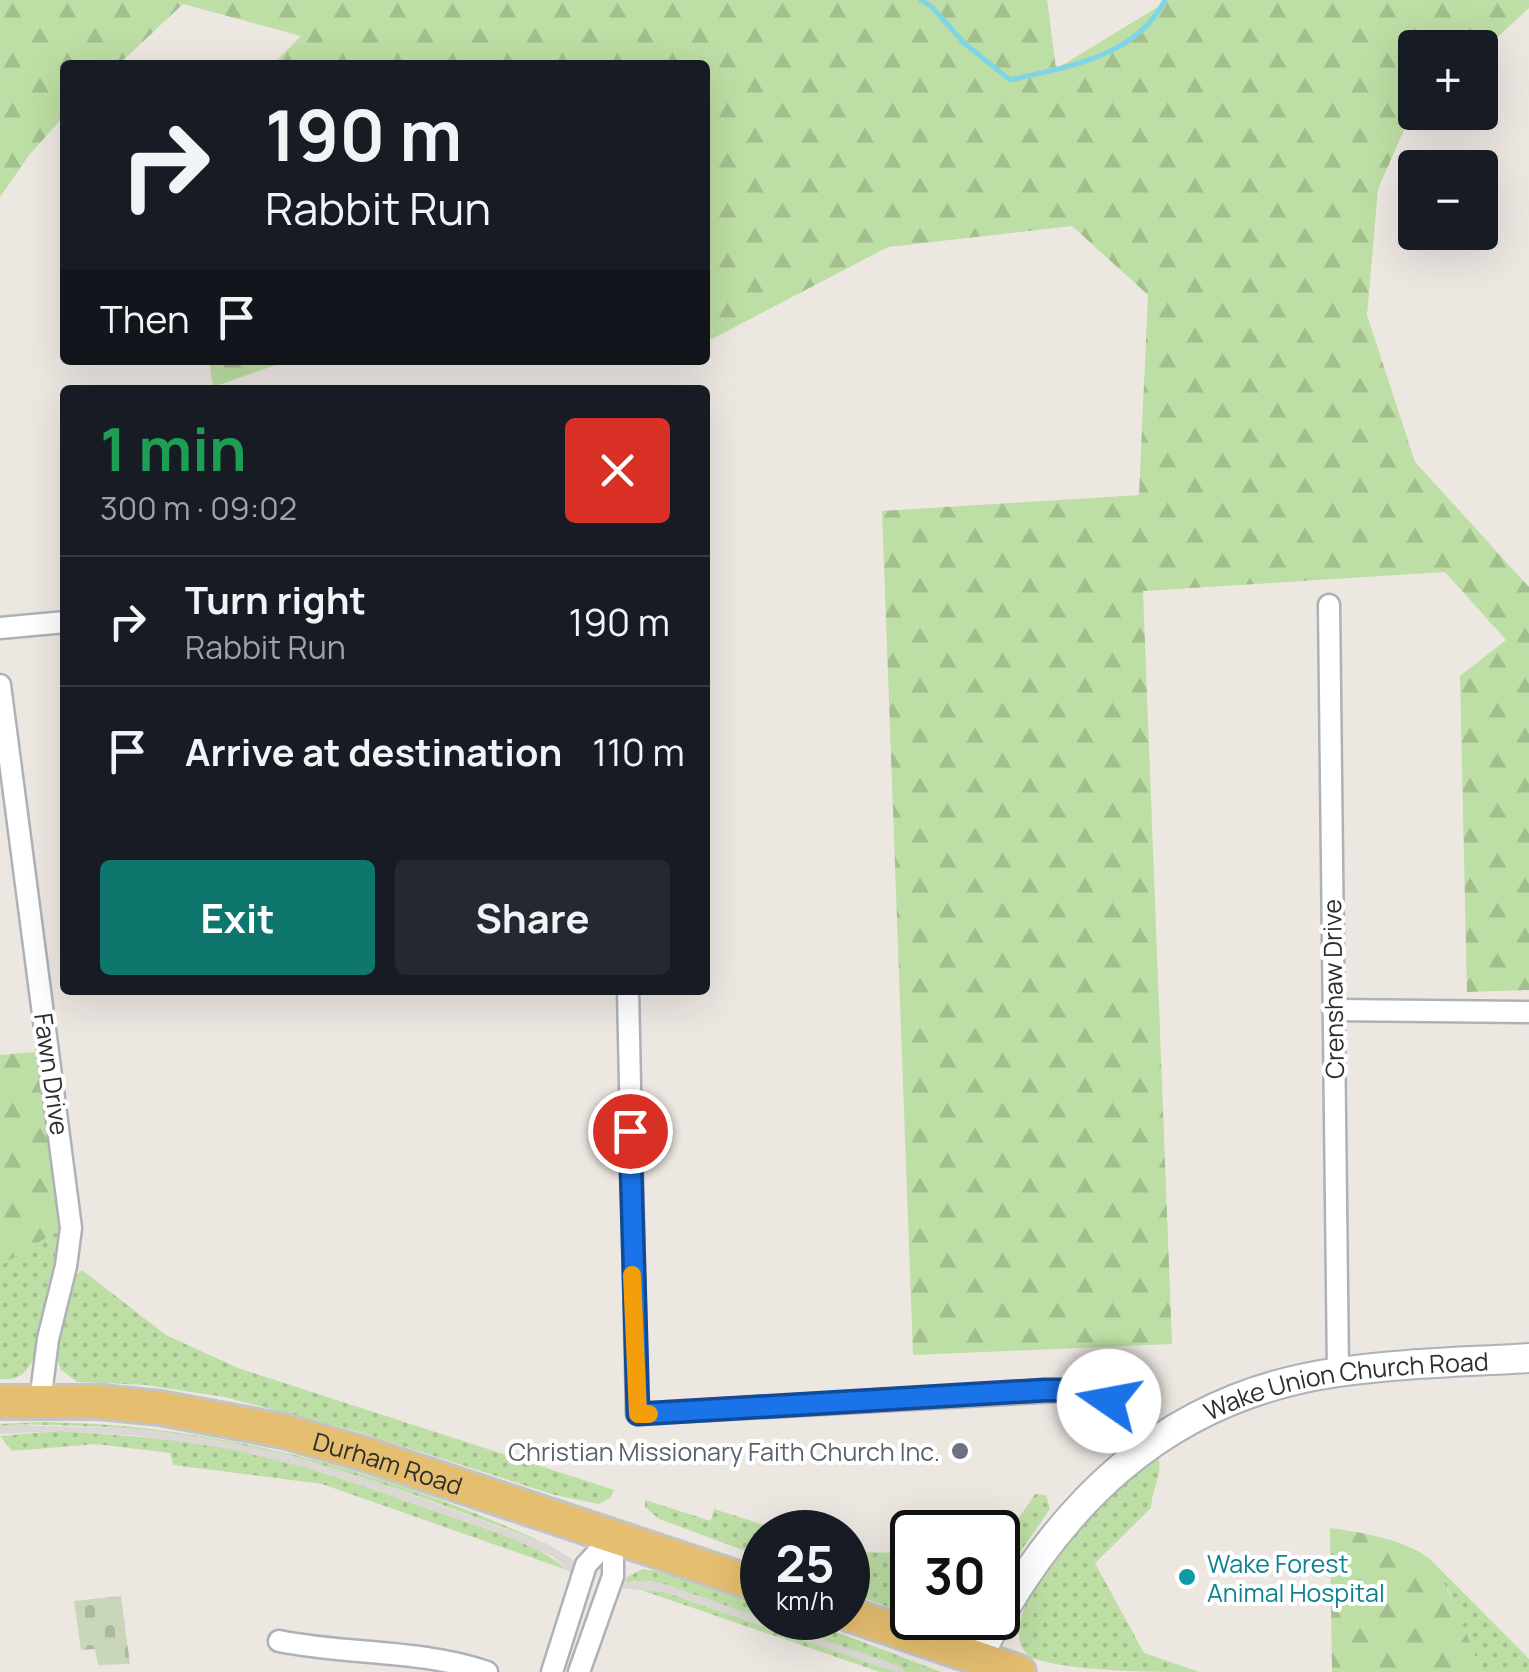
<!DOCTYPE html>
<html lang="en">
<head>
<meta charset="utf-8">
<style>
	body { margin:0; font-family:Manrope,sans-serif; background:#242831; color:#f1f3f6; height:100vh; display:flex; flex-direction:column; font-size:38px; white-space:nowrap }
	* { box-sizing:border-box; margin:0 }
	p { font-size:32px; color:#9ea1a6 }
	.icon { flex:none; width:55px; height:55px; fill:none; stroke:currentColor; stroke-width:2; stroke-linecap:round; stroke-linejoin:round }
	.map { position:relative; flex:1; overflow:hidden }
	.panel { position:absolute; left:60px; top:385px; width:650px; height:610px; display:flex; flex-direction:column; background:#171b24; border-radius:10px; box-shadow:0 10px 40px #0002 }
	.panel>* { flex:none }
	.top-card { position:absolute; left:60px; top:60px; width:650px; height:305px; border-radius:10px; box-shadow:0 10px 40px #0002; background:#171b24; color:#f1f3f6; overflow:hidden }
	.buttons { position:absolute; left:1398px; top:30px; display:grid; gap:20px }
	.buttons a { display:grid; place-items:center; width:100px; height:100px; border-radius:10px; background:#171b24; box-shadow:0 10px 40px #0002; font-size:50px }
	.speed { position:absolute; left:740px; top:1510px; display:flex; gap:20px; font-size:50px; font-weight:700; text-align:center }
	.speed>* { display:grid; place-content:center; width:130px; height:130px; border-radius:50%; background:#171b24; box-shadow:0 10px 40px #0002; line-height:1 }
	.speed small { font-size:25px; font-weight:400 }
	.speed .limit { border:5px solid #111; border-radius:15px; background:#fff; color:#111 }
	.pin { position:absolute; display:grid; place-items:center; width:85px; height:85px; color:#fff; margin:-42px; border:5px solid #fff; border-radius:50%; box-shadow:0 2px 10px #0007 }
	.me { position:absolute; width:110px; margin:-55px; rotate:282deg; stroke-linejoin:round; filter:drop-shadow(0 0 8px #0008) }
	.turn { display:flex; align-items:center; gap:35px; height:210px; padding:0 40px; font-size:45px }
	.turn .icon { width:130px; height:130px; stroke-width:2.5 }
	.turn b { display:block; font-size:70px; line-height:85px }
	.then { display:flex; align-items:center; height:95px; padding:0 40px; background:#0003; gap:20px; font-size:38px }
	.round { display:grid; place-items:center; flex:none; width:105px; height:105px; border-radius:10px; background:#242831 }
	.head { display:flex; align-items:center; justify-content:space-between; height:170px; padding:0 40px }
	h1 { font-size:60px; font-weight:700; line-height:75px; color:#1e9e55 }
	.cta { display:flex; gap:20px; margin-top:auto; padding:20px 40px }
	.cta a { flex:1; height:115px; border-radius:10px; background:#0f766e; color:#fff; font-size:40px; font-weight:700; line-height:115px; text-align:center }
	.cta a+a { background:#242831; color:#f1f3f6 }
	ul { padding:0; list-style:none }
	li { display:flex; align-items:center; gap:30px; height:130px; padding:0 40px; border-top:2px solid #363941 }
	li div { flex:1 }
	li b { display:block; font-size:38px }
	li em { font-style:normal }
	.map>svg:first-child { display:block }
	.grass { fill:url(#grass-dots) }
	.forest { fill:url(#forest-firs) }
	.cemetery { fill:url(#cemetery-stones) }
	.plaza { fill:#dad7d4 }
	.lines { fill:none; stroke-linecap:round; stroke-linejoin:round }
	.stream { stroke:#7fd4e5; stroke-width:5 }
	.street-casing { stroke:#aeb1b8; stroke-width:25 }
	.secondary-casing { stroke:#aeb1b8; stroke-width:32 }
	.primary-casing { stroke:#c4c4c4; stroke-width:38 }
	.street { stroke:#fff; stroke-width:20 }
	.secondary { stroke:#fff; stroke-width:28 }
	.primary { stroke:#e5be6f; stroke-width:32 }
	.route-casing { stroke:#114b97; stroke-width:25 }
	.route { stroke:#1a73e8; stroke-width:18 }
	.slow { stroke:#f59e0b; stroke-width:18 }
	.worship-dot { fill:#6b7280; stroke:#fff; stroke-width:4 }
	.culture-dot { fill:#0f9aa8; stroke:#fff; stroke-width:4 }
	.labels { text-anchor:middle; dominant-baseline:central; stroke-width:8; stroke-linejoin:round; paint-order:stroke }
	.street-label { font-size:25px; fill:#2e2e2e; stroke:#fff }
	.worship-label { font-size:25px; fill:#5b616d; stroke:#fff; text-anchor:end }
	.culture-label { font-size:25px; fill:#0d838f; stroke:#fff; text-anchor:start }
</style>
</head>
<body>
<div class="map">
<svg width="1529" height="1672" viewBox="0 0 1529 1672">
	<defs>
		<pattern id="grass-dots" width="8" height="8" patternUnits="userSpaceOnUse" patternTransform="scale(2.5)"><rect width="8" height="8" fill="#bddea4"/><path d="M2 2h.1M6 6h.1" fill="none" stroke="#a3bf8e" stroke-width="1.8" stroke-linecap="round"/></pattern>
		<pattern id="forest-firs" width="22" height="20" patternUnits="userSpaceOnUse" patternTransform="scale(2.5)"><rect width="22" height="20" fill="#bddea4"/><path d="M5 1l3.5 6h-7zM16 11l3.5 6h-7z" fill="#a3bf8e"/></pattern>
		<pattern id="cemetery-stones" width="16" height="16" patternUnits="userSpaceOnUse" patternTransform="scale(2.5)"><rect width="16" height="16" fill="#cad6ba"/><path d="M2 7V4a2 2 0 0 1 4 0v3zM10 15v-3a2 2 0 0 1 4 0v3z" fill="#aeb8a0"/></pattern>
	</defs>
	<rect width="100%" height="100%" fill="#ede7e2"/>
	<g class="grass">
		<path d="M62,1228c-2,31 -16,116 -34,140 -7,10 -17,12 -28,11v-117l3,2z"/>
		<polygon points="82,1270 166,1335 238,1368 614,1490 610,1498 599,1504 555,1495 359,1432 224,1397 146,1385 77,1382 60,1369 55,1348 71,1280"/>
		<path d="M41,1422c178,2 349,50 510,124 -153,-59 -308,-118 -474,-120 -26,-1 -52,-3 -77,0v-2z"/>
		<path d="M59,1431c56,4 113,7 168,17 76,14 149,43 222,68 39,14 87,26 118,54l-245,-86 -149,-19 -3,-12 -74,-9 -84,7 -12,-15z"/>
		<path d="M1158,1456c6,18 -7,34 -7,52l-56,55 49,90 55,19c-47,0 -127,0 -167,-14 -49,-31 54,-146 81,-171 13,-12 30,-21 45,-31z"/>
		<polygon points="1035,1494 1046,1495 1050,1509 998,1583 998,1549"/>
		<polygon points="645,1500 711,1521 714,1509 786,1532 762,1532 762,1557 659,1519 645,1507"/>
		<polygon points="848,1552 912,1553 912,1616 848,1592"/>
		<polygon points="1425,1554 1529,1659 1529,1672 1482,1672 1449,1592"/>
		<polygon points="643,1569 674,1574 762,1605 762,1618 800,1618 941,1672 905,1672 899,1666 634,1581 628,1583 625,1578"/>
		<polygon points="648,1588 664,1592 896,1672 880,1672 638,1589"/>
	</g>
	<g class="forest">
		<polygon points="0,0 1047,0 1056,69 1169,0 1529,0 1529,8 1480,53 1480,48 1415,48 1417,113 1408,121 1378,189 1367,315 1415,462 1529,587 1529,990 1467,992 1460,676 1506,640 1445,572 1143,591 1172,1344 913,1355 882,511 1139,495 1148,295 1072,226 888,247 712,339 705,337 705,65 272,65 301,36 183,4 118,65 65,65 65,115 30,154 0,197"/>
		<polygon points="209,360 290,360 213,387"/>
		<polygon points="35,1052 62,1228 3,1264 0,1262 0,1055"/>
		<path d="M1330,1528c30,4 65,10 91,25 22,13 50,93 61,119h-150z"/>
	</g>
	<polygon class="cemetery" points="121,1596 130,1664 98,1665 95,1649 81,1650 74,1601"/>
	<g class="plaza">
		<polygon points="14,1425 141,1429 197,1436 287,1454 380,1483 551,1546 572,1559 576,1565 576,1578 554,1557 496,1532 326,1473 230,1449 140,1436 59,1431 0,1434 0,1426"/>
		<polygon points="625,1578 628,1583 648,1580 665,1584 899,1666 905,1672 896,1672 664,1592 618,1588"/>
	</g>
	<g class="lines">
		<path class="stream" d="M921,0l11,7 32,36 46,37c58,-14 125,-22 155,-80"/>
		<g class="street-casing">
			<g id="street">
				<polyline points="1329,605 1338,1372"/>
				<polyline points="0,628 65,622"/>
				<polyline points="0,685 71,1228 66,1266 48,1339 40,1402"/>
				<path d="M628,990l9,424 439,-24c37,12 53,21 74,54"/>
				<polyline points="1333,1010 1529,1012"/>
				<path d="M279,1641c69,14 140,8 208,31"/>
				<polyline points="552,1672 586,1565 613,1536"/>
				<polyline points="579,1672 613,1576 613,1536"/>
			</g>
		</g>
		<g class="secondary-casing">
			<g id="secondary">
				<path id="s1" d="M978,1657c77,-151 186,-261 361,-285 62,-9 127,-10 190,-14"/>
			</g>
		</g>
		<g class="primary-casing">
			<g id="primary">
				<path id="s2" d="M0,1402h100l60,6 123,23 85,24 394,131"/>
				<polyline points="848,1614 1019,1672"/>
			</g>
		</g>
		<use href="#street" class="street"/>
		<use href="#secondary" class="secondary"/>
		<use href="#primary" class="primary"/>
	</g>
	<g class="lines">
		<g class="route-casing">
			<polyline id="route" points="630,1131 638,1414 1045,1390 1076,1390 1109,1401"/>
		</g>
		<use href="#route" class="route"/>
		<polyline class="slow" points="632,1275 638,1414 649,1414"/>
	</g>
	<circle class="worship-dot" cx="960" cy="1451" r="10"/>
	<circle class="culture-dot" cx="1187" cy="1577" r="10"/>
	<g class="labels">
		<g class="street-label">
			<text transform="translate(1333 989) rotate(-91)">Crenshaw Drive</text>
			<text transform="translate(52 1074) rotate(82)">Fawn Drive</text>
			<text stroke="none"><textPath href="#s1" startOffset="485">Wake Union Church Road</textPath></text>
			<text stroke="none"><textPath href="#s2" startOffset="395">Durham Road</textPath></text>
		</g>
		<g class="worship-label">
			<text x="940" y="1451">Christian Missionary Faith Church Inc.</text>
		</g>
		<g class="culture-label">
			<text x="1207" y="1563">Wake Forest<tspan x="1207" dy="29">Animal Hospital</tspan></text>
		</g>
	</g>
</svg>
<div class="buttons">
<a>+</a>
<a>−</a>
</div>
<div class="speed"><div>25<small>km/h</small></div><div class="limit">30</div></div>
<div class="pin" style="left:630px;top:1131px;background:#d93025"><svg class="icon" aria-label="arrive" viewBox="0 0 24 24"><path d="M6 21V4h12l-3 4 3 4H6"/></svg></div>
<svg class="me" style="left:1109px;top:1401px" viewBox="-20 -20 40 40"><circle r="19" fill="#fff"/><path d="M0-13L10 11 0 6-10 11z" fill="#1a73e8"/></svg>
<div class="top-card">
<div class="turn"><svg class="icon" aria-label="right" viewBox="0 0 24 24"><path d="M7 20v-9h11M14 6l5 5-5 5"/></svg><div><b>190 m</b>Rabbit Run</div></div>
<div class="then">Then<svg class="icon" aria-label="arrive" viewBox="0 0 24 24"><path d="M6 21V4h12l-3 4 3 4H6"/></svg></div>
</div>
<section class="panel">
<div class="head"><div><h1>1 min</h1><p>300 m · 09:02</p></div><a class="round" style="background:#d93025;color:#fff"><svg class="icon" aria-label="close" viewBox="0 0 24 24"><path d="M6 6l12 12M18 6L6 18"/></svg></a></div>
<ul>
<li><svg class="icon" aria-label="right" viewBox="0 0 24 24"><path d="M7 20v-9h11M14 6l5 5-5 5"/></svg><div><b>Turn right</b><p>Rabbit Run</p></div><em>190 m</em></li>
<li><svg class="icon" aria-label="arrive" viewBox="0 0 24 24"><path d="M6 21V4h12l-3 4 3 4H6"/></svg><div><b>Arrive at destination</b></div><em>110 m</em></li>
</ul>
<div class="cta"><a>Exit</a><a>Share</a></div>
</section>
</div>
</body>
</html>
